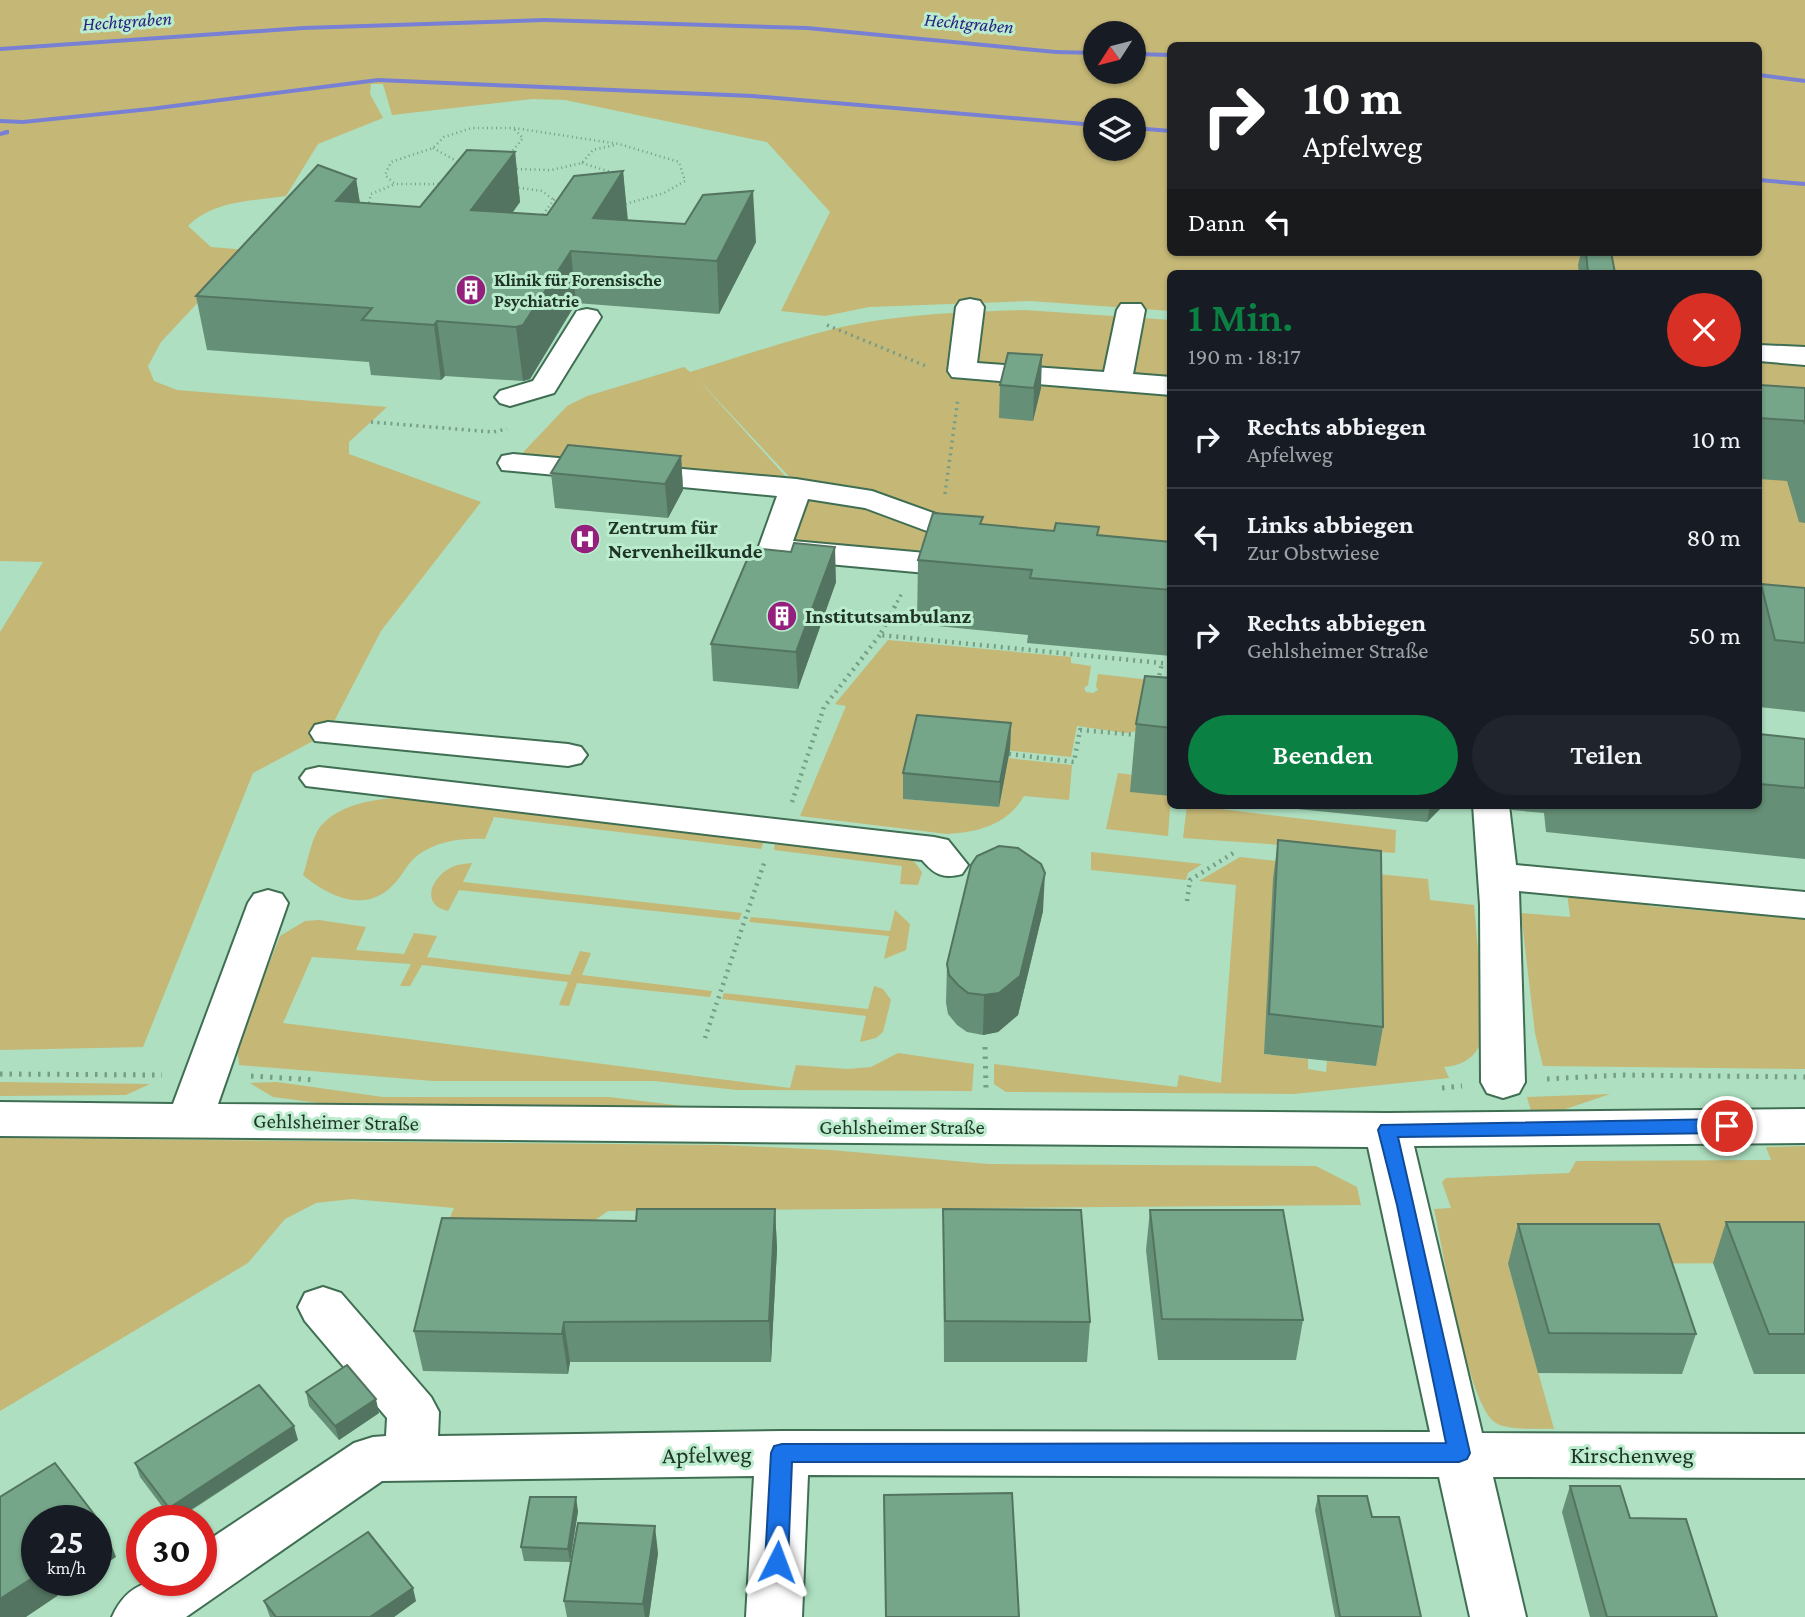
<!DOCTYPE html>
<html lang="de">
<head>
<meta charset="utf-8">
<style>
	body { margin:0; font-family:"Crimson Pro",serif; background:#20242c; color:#f1f3f6; height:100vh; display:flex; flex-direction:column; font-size:26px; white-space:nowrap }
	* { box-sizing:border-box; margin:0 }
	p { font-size:23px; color:#9ea1a6 }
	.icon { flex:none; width:38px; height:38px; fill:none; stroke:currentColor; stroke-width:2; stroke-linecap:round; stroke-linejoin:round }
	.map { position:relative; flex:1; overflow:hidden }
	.sheet { position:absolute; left:1167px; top:270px; width:595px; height:539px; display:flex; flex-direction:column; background:#171b24; border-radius:10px; box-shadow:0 2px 5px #0004 }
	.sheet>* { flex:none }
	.top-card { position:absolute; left:1167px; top:42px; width:595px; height:214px; border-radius:10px; box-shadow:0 2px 5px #0004; background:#202124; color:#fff; overflow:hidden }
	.needle { width:46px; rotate:234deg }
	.tools { position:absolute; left:1083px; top:21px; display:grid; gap:14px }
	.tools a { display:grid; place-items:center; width:63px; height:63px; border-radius:50%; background:#171b24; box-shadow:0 2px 5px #0004; font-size:35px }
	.speed { position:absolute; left:21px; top:1505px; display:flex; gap:14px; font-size:35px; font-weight:700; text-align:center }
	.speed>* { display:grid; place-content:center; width:91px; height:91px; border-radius:50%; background:#171b24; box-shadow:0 2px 5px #0004; line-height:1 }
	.speed small { font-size:18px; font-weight:400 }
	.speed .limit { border:10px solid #d22; background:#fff; color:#111 }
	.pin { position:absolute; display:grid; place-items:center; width:60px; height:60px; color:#fff; margin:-30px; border:4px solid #fff; border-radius:50%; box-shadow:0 2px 7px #0007 }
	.me { position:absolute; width:77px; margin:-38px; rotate:3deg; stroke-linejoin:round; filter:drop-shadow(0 0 5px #0008) }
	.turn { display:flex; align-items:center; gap:24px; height:147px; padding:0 21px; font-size:32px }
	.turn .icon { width:91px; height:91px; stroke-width:2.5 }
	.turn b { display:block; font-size:49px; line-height:60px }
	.then { display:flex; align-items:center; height:66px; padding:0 21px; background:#0003; gap:14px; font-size:26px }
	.round { display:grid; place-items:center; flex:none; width:74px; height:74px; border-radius:37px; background:#20242c }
	.headline { display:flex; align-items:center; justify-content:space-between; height:119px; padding:0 21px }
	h1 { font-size:42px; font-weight:600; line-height:52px; color:#0b8043 }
	.cta { display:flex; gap:14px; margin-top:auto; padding:14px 21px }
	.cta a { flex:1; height:80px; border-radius:42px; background:#0b8043; color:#fff; font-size:28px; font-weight:600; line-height:80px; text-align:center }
	.cta a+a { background:#20242c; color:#f1f3f6 }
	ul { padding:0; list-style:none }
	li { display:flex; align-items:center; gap:21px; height:98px; padding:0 21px; border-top:2px solid #363941 }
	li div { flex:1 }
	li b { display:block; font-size:26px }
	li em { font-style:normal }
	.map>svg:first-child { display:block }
	.green { fill:#c5b776; fill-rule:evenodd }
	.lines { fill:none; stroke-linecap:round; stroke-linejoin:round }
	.stream { fill:#7780d4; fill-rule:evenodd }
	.minor-casing { stroke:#3f6e53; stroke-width:4 }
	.path-far3 { stroke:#769d85; stroke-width:2.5; stroke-dasharray:1 3.5; stroke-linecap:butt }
	.path-far2 { stroke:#769d85; stroke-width:3.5; stroke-dasharray:2 4.5; stroke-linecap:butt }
	.path-far1 { stroke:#769d85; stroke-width:4.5; stroke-dasharray:2 5; stroke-linecap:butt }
	.path { stroke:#769d85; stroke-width:5; stroke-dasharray:2.5 7; stroke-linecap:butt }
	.minor { fill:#fff; fill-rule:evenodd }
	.wall { fill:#658f76 }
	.shaded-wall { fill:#537460 }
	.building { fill:#76a689; stroke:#537460; stroke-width:2 }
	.route { fill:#1a73e8; stroke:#114b97; stroke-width:2 }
	.labels { text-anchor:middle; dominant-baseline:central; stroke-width:6; stroke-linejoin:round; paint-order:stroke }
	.far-poi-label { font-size:18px; font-weight:bold; fill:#1f3327; stroke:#baeccd; text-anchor:start }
	.far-water-label { font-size:19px; font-style:italic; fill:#292183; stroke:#baeccd }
	.poi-label { font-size:21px; font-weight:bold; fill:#1f3327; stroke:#baeccd; text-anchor:start }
	.street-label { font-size:21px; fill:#1f3327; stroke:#baeccd }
	.near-street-label { font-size:24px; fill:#1f3327; stroke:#baeccd }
</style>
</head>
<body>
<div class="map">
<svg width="1805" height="1617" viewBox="0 0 1805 1617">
	<rect width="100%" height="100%" fill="#addfc0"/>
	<g class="green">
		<path d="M0,0h1805v617l-46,-16v-328h-588v38l-141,-10 -161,6 -44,9 -44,-5 49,-99 -63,-70 -202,-42 -33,-1 -140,16 -9,-31h-12l-1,10 13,24 -65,26 -32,52c-33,5 -73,4 -98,30l23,21 36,3 -86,92 -13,24 6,15 23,9 210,17 -38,35v12l132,48 -100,129 -53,102 -75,40 -110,274 -143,3v-418l43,-70 -43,-1zM1096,33h38v39h-38zM1171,46h588v206h-588zM1096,110h38v39h-38z"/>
		<path d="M1024,310l147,10v239l-68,13 -307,-88 -101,-108 101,112 -283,-25 54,-57 20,-10 97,-29 6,5c47,-14 95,-31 143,-43 62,-15 128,-17 191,-19z"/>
		<polygon points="816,499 866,501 933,527 916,555 798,543 790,536 805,503"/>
		<path d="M888,640l183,17v6l20,3 -3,19 -4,3 2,4 7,1 5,-3 -2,-4 2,-12 52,6 -7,50 -17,3 -49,-7 -6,31 -154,-16 -13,58 95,8 9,-49 64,7 -3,35 -45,-4c-17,29 -45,36 -77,38l-147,-18 46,-110 -11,-2z"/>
		<polygon points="1118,773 1141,776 1171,796 1168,836 1106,829"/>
		<path d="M397,798l369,37 -5,14 -267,-32 -9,22c-23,-1 -48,2 -67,16 -11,8 -15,20 -24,29 -28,31 -66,12 -91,-9 5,-14 8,-36 17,-48 17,-21 51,-28 77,-29z"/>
		<polygon points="1187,805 1396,830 1395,853 1183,838"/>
		<polygon points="776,837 909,855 922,872 918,885 900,884 902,866 774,850"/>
		<polygon points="1091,852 1202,864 1188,873 1186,880 1091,870"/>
		<path d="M1240,857l75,8 -51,189 44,5v10l18,3 1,-11 49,5 1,-192 51,5 2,21 44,5 11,123c-4,24 -16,37 -41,39l5,11 -155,16 -288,-2 -12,-8v-20l183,23 2,-12 42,8 15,-198 -37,-4z"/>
		<path d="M472,863l-9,19 279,31 -3,7 -280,-30 -11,21c-27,-6 -18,-32 2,-43 7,-4 14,-4 22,-5z"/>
		<polygon points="1567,892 1649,900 1649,906 1805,919 1805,1069 1543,1066 1535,1033 1521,913 1570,917"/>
		<polygon points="895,910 910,924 906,950 884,959 889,936 749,922 751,917 890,931"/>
		<polygon points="319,920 366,927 356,950 404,954 414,933 437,936 427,957 570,975 580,951 591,953 582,975 712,991 710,997 577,983 569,1006 559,1005 568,982 422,965 410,986 400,986 411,964 312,957 283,1023 790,1088 796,1065 847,1069 871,1067 898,1053 974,1064 972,1091 737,1090 654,1081 433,1081 239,1065 237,1046 280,936 305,921"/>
		<polygon points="874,986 883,989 891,1000 883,1032 876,1038 860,1042 866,1016 722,999 724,993 868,1009"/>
		<polygon points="0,1082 150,1084 126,1095 0,1096"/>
		<polygon points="277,1082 383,1097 609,1097 691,1107 342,1106 273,1097 250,1083"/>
		<polygon points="1610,1094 1560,1111 1531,1111 1527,1097"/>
		<polygon points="0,1138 722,1145 831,1150 988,1164 1316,1166 1357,1187 1361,1205 608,1211 578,1232 445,1229 454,1208 352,1199 316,1203 285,1219 248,1263 0,1411"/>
		<path d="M1805,1146v117l-297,1 46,165c-16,-1 -45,2 -58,-6 -29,-17 -53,-175 -62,-214l17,-1 -9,-26 4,-4 123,-5 7,-12 195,-1 -5,-13z"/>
	</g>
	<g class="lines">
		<g class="stream">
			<polygon points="544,18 807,26 1056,50 1096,51 1096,55 1056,54 807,30 544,22 303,30 0,51 0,47 303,26"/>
			<polygon points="1134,52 1171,53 1171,57 1134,56"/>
			<polygon points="1759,73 1805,79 1805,83 1759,77"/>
			<polygon points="378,78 752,94 1096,123 1096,127 752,98 378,82 150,111 23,124 0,123 0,119 23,120 150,107"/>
			<polygon points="1134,126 1171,129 1171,133 1134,130"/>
			<polygon points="6,130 9,130 9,134 0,136 0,132"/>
			<polygon points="1759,178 1805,182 1805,186 1759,182"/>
		</g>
		<g class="minor-casing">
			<g id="minor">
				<polygon points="970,299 980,301 984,307 977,363 1104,372 1117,310 1121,304 1141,304 1145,310 1133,374 1171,377 1171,395 952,377 948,371 956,307 960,301"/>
				<polygon points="587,309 597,311 601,317 554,393 510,406 500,403 495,397 500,391 533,381 577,311"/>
				<polygon points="1759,345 1805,347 1805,365 1759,361"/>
				<polygon points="513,454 796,479 872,491 989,533 994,540 989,547 978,550 865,508 808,499 793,541 970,557 982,560 987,567 982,574 970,577 774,559 762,556 758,549 777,496 502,470 498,463 502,456"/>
				<polygon points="328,722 568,744 581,747 587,755 581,763 568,766 315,741 310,733 315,725"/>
				<path d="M319,767l615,70 14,3 20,25 -6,9c-19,5 -27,1 -40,-14l-616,-74 -6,-8 6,-8z"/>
				<polygon points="1473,805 1509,805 1516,865 1805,892 1805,918 1519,891 1525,1082 1519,1093 1503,1098 1487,1093 1481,1082 1480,905"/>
				<path d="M268,890l14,4 6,9 -70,201 1169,9 418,-4v34l-391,3 68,287 323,1v44l-312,-1 33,140h-56l-31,-140 -631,-2 -6,142h-56l8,-141 -372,5 -196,136h-74c19,-42 49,-37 89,-37v-35l153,-102 19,-6 13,-1 1,-18 -82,-97 -7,-14 7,-14 18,-6 18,6 90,104 8,15 -1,24 344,-5 648,1 -62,-285 -1368,-11v-34l173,2 75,-201 6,-9z"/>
			</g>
		</g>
		<g class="path-far3">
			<polyline points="433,148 462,164"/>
			<polyline points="510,154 523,138 514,129"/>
			<polyline points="582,163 614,173"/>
			<polyline points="512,169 551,170 582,163 593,150 615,145"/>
			<polyline points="443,184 395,184 385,175 391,162 433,148 444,137 472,128 514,128 619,144 679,162 685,181 664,193 622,205"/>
			<polyline points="514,187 542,191 554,200"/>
			<polyline points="368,207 371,194 395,184"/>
			<polyline points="540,218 554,200 561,201"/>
		</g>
		<g class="path-far2">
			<polyline points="827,325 928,367"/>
			<polyline points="371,422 493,432 507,429"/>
			<polyline points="945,494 958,398"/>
			<polyline points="894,608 902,593"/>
		</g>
		<g class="path-far1">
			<polyline points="895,606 880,635 1171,664"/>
			<polyline points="1158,682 1162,663"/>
			<polyline points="1009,754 1074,762 1080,730 1138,735"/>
			<polyline points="792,802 824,707 880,635"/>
			<polyline points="1187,901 1190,880 1235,852"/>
			<polyline points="705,1038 764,863"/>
		</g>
		<g class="path">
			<polyline points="985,1047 986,1088"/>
			<polyline points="0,1074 162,1075"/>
			<polyline points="251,1076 315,1080"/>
			<polyline points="1547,1079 1622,1075 1805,1077"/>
			<polyline points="1442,1088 1462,1086"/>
		</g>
		<use href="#minor" class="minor"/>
	</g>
	<g class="wall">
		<polygon points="515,152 520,202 512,213 547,215 623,171 627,220 756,242 719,314 576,303 530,379 523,381 445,376 441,380 371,375 369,362 207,350 196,296 356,179 360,203 420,207"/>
		<polygon points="1581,252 1611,252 1615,273 1579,273 1578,265"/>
		<polygon points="1000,385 1041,388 1033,421 999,418"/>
		<polygon points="1759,385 1805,388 1805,523 1799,522 1787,481 1759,479"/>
		<polygon points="681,456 683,490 668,518 555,508 551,473"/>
		<polygon points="983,524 1171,542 1171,656 1027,643 1028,635 917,624 918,560"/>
		<polygon points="791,552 836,582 798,689 713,681 711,644"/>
		<polygon points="1761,584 1805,588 1805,712 1759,707 1759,591"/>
		<polygon points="1171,678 1171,796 1130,792 1136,724"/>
		<polygon points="1011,723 1010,749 999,807 903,799 903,773"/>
		<polygon points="1759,734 1805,739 1805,859 1546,832 1544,813 1512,810 1510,805 1759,805"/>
		<polygon points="1258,805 1444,805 1427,822"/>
		<polygon points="1278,840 1383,1027 1376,1066 1264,1054 1273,879"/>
		<polygon points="1043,911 1018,1015 998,1032 983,1035 967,1032 957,1025 948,1014 946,1003 947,964"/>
		<polygon points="775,1209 777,1249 771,1362 570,1362 568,1374 423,1371 414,1331 636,1221"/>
		<polygon points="943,1209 1090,1322 1087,1362 944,1362"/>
		<polygon points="1150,1210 1303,1320 1296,1360 1158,1360 1146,1250"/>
		<polygon points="1726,1222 1805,1222 1805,1374 1754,1374 1713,1263"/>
		<polygon points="1518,1224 1696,1334 1682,1374 1538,1373 1508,1264"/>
		<polygon points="306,1392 379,1413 339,1440 309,1406"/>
		<polygon points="298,1440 175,1521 173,1521 140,1477 135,1463"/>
		<polygon points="1570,1486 1630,1518 1717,1617 1590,1617 1562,1512"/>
		<polygon points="1318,1496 1372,1517 1421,1617 1335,1617 1315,1510"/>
		<polygon points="578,1511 570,1562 524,1561 521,1547"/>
		<polygon points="658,1553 649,1617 567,1617 564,1601"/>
		<polygon points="264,1601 416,1601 394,1617 270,1617"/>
	</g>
	<g class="shaded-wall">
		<polygon points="515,152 520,202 477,262 471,210"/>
		<polygon points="623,171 628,221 593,218"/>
		<polygon points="356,179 364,229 336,201"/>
		<polygon points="753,191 756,242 719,314 717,261"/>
		<polygon points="571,251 576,303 530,379 523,381 516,327"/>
		<polygon points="437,321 445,376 441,380 434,325"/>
		<polygon points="1042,355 1041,388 1033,421 1034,388"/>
		<polygon points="681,456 683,490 668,518 665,484"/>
		<polygon points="835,547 836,582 798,689 796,652"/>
		<polygon points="1011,723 1010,749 999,807 1000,782"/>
		<polygon points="1430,805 1444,805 1427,822"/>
		<polygon points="1045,873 1043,911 1018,1015 998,1032 983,1035 984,995"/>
		<polygon points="775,1209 777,1249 771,1362 769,1321"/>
		<polygon points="564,1322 570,1362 568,1374 562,1334"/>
		<polygon points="376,1399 379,1413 339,1440 335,1426"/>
		<polygon points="294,1426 298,1440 173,1521 169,1508"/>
		<polygon points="576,1497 578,1511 570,1562 568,1549"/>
		<polygon points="655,1526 658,1553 649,1617 645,1617 643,1604"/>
		<polygon points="106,1530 116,1557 96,1570 96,1536"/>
		<polygon points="37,1575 37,1580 81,1580 26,1617 0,1617 0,1599"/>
		<polygon points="413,1588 416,1601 394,1617 370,1617"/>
	</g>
	<g class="building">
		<polygon points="467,150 515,152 471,210 547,215 574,176 623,171 593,218 685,224 703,195 753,191 717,261 571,251 523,325 516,327 437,321 434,325 362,320 372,308 196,296 318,165 356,179 336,201 420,207"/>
		<polygon points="1586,252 1611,252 1615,273 1588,273"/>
		<polygon points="1008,353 1042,355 1034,388 1000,385"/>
		<polygon points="1759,385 1805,388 1805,424 1804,421 1759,418"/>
		<polygon points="568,445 681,456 665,484 551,473"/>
		<polygon points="933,513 983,517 980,524 1054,531 1056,523 1099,527 1097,535 1171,542 1171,590 1030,578 1032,570 918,560"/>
		<polygon points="794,543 835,547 796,652 711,644 752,548 791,552"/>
		<polygon points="1761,584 1805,588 1805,643 1775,640"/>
		<polygon points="1145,676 1171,678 1171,728 1136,724"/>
		<polygon points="917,715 1011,723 1000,782 903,773"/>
		<polygon points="1759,734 1805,739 1805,788 1759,784"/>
		<polygon points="1278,840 1381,851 1383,1027 1269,1014"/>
		<polygon points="999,846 1018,848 1041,864 1045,873 1020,976 999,993 984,995 968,993 958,985 949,975 947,964 971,865 977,856"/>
		<polygon points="637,1209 775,1209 769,1321 564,1322 562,1334 414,1331 442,1218 636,1221"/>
		<polygon points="943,1209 1081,1210 1090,1322 945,1321"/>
		<polygon points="1150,1210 1283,1210 1303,1320 1162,1319"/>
		<polygon points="1726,1222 1805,1222 1805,1334 1769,1334"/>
		<polygon points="1518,1224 1659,1224 1696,1334 1549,1333"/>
		<polygon points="347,1365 376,1399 335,1426 306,1392"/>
		<polygon points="259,1385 294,1426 169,1508 135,1463"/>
		<polygon points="55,1463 106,1530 96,1536 96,1521 37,1521 37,1575 0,1599 0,1497"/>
		<polygon points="1570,1486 1620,1486 1630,1518 1686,1519 1717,1617 1607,1617"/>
		<polygon points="1012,1493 1019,1617 886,1617 884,1495"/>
		<polygon points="1318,1496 1367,1496 1372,1517 1399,1517 1421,1617 1340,1617"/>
		<polygon points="530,1497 576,1497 568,1549 521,1547"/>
		<polygon points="578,1523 655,1526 643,1604 564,1601"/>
		<polygon points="368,1532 413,1588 370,1617 276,1617 264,1601"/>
	</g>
	<polygon class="route" points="1727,1119 1737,1126 1727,1133 1398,1137 1470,1453 1467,1459 1459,1462 792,1462 788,1562 785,1569 777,1572 769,1569 765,1562 771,1453 774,1446 782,1444 1446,1443 1397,1205 1378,1130 1381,1125"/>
	<defs>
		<g id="building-disc" transform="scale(1.575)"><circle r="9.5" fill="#941f7d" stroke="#baeccd"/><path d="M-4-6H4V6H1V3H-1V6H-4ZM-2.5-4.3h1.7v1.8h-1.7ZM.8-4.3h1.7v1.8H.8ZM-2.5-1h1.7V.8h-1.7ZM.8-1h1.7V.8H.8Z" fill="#fff"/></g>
		<g id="hospital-disc" transform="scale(1.575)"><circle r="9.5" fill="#941f7d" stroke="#baeccd"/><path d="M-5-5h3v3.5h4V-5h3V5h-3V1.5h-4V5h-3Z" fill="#fff"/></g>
	</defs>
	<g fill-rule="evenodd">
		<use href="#building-disc" x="471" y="290"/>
		<use href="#hospital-disc" x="585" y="539"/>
		<use href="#building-disc" x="782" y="616"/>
	</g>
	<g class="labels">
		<g class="far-poi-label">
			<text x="494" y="280">Klinik für Forensische<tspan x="494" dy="21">Psychiatrie</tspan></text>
		</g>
		<g class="far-water-label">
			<text transform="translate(127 21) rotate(-4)">Hechtgraben</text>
			<text transform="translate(969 23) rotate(5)">Hechtgraben</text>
		</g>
		<g class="poi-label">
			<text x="608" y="527">Zentrum für<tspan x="608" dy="24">Nervenheilkunde</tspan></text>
			<text x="805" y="616">Institutsambulanz</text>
		</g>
		<g class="street-label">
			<text transform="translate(336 1122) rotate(1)">Gehlsheimer Straße</text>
			<text x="902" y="1127">Gehlsheimer Straße</text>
		</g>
		<g class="near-street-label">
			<text transform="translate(707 1454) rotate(-1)">Apfelweg</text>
			<text x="1632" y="1454">Kirschenweg</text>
		</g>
	</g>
</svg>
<div class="tools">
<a><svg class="needle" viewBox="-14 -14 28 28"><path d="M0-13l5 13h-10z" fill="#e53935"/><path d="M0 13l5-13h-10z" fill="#9ea1a6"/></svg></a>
<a><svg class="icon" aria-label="layers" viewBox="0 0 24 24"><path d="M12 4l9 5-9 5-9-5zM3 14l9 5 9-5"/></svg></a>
</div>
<div class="speed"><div>25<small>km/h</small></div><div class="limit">30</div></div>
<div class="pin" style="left:1727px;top:1126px;background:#d93025"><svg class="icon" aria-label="arrive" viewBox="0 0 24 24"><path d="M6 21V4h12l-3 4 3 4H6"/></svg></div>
<svg class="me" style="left:777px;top:1562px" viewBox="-20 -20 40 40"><path d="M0-17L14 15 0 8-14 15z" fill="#1a73e8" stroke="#fff" stroke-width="4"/></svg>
<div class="top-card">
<div class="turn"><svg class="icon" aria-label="right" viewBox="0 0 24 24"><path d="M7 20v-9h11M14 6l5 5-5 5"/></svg><div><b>10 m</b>Apfelweg</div></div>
<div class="then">Dann<svg class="icon" aria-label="left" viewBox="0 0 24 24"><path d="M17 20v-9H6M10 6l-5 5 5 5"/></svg></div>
</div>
<section class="sheet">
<div class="headline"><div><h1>1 Min.</h1><p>190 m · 18:17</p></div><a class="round" style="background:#d93025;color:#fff"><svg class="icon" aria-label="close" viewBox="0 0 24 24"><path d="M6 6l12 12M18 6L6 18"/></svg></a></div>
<ul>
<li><svg class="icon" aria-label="right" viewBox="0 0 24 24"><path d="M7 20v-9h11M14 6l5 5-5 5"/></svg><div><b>Rechts abbiegen</b><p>Apfelweg</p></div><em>10 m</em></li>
<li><svg class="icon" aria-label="left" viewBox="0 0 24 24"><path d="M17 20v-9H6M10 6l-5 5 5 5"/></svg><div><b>Links abbiegen</b><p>Zur Obstwiese</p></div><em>80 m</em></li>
<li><svg class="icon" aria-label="right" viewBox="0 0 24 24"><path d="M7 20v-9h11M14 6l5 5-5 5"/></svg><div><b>Rechts abbiegen</b><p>Gehlsheimer Straße</p></div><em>50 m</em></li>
</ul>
<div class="cta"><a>Beenden</a><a>Teilen</a></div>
</section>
</div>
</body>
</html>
